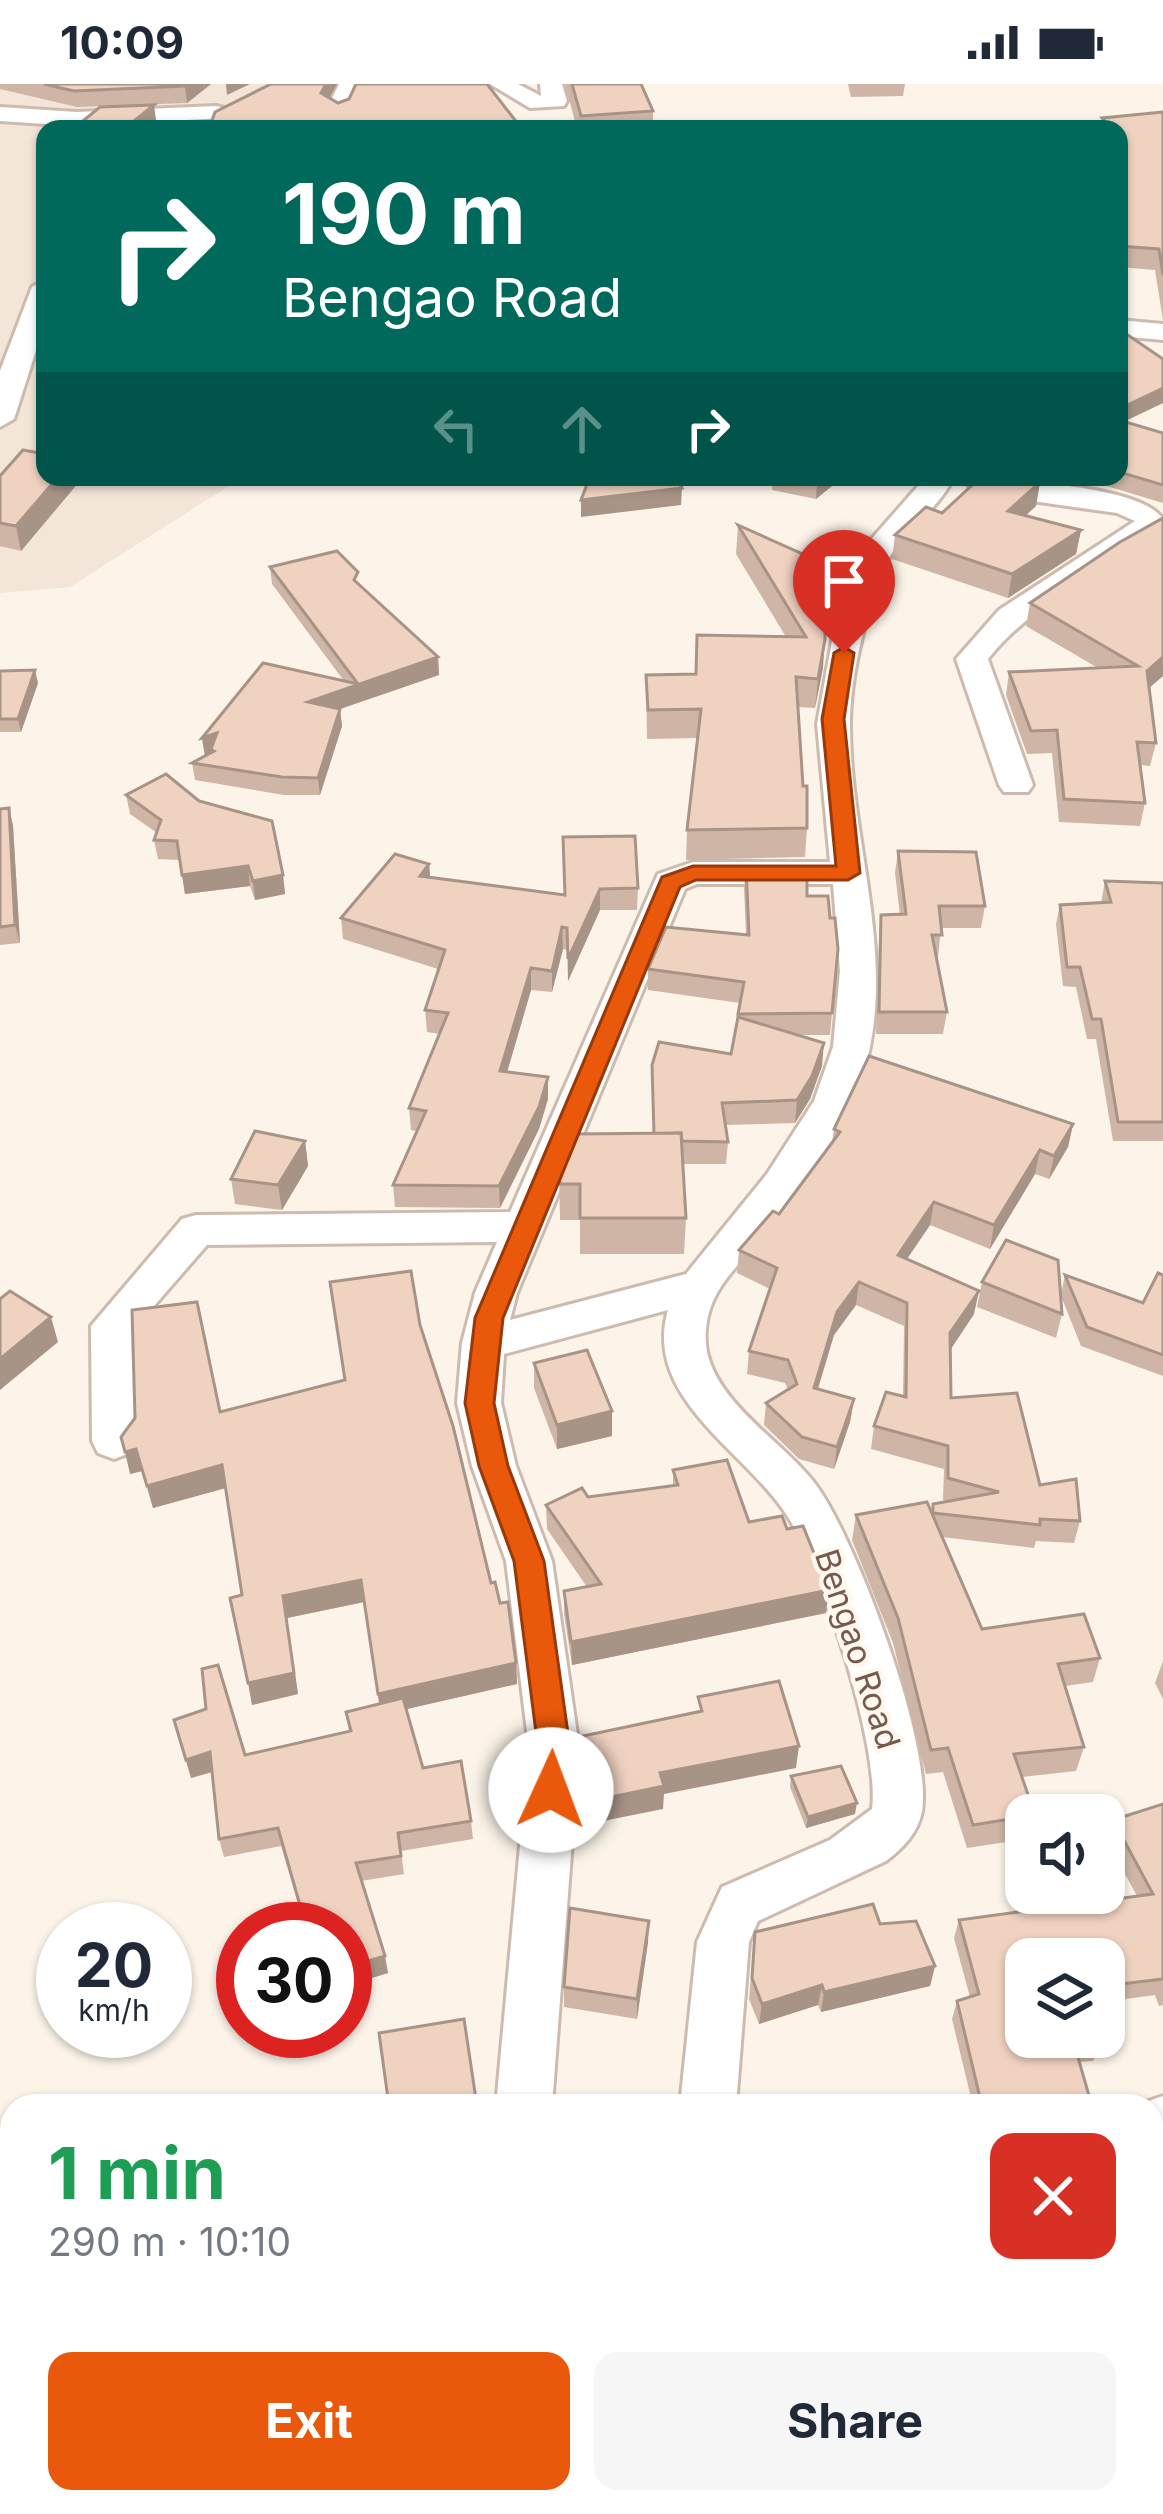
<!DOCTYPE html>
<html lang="en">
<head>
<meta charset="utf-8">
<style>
	body { margin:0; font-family:Inter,sans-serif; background:#f6f6f7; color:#1f2937; height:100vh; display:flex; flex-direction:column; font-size:45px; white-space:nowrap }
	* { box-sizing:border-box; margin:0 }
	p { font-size:39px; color:#747a83 }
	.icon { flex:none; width:66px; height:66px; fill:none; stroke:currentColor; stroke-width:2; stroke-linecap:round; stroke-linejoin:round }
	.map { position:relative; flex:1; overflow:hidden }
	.sheet { position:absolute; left:0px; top:2010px; width:1164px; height:420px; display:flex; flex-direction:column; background:#fff; border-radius:36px 36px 0 0; box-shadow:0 3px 9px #0004 }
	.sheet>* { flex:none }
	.hud { position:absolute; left:36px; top:36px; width:1092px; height:366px; border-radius:24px; box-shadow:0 3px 9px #0004; background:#00695c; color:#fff; overflow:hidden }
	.fabs { position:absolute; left:1005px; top:1710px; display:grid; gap:24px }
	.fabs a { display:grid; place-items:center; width:120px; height:120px; border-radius:24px; background:#fff; box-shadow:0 3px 9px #0004; font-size:60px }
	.speed { position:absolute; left:36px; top:1818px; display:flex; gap:24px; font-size:60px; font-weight:700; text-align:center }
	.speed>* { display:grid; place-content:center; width:156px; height:156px; border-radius:50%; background:#fff; box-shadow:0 3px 9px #0004; line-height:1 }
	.speed small { font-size:30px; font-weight:400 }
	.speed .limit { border:18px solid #d22; background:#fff; color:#111 }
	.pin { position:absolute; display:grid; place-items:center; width:102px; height:102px; color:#fff; margin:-123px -51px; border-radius:50% 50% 50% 0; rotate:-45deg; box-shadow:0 0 12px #0007 }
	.pin .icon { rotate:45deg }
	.me { position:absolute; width:132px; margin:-66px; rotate:2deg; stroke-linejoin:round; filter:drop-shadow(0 0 9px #0008) }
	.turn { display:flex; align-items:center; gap:42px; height:252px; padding:0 48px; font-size:54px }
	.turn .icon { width:156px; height:156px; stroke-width:2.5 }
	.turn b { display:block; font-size:84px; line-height:102px }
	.lanes { display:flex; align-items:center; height:114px; padding:0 48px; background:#0003; justify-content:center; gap:60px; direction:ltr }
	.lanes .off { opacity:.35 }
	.round { display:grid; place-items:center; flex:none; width:126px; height:126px; border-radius:24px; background:#f6f6f7 }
	.head { display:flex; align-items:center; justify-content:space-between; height:204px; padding:0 48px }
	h1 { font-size:72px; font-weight:700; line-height:90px; color:#1e9e55 }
	.primary-button { display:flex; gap:24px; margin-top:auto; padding:24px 48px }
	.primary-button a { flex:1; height:138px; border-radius:24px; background:#ea580c; color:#fff; font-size:48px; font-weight:700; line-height:138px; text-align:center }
	.primary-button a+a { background:#f6f6f7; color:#1f2937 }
	.status { display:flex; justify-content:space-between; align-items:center; height:84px; padding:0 60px; background:#fff; direction:ltr }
	.status svg { height:33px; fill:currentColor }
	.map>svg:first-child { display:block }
	.residential { fill:#f3e5d7 }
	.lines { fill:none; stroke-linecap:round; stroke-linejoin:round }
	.minor-casing { stroke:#cebbaf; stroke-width:6 }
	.minor { fill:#fff; fill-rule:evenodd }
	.wall { fill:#ceb5a6 }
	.shaded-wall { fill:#a89387 }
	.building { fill:#f0d2c1; stroke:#a89387; stroke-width:3 }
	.route { fill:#ea580c; stroke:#983908; stroke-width:3 }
	.labels { text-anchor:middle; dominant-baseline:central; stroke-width:9; stroke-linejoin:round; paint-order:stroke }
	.street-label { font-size:33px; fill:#765a4d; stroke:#fef8ef }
</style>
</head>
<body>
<div class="status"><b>10:09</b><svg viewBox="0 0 49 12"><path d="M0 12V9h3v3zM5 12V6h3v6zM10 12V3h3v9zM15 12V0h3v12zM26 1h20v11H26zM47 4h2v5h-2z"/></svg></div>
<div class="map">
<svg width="1163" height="2430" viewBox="0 0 1163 2430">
	<rect width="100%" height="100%" fill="#fcf4e9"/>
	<polygon class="residential" points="0,0 473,0 483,45 45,45 45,393 243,393 70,503 0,509"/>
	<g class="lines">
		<g class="minor-casing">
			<g id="minor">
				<polygon points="339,0 361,0 346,29 338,31 327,24"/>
				<polygon points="490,0 518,0 541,12 540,0 562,0 567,17 564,22 530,24"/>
				<polygon points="216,22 224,24 224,34 77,42 0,37 0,23 77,28"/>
				<polygon points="45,195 45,238 14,335 0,343 0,287 32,203"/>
				<polygon points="1119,236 1163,240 1163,256 1119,252"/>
				<path d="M926,393h28c-19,39 -61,60 -75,101 -15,46 -30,102 -29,151 1,119 50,235 11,352 -18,56 -59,110 -96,154 -17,20 -40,40 -51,64 -8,17 -10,36 -7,53 12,54 78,91 109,133 40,54 117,261 106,326 -4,22 -19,37 -36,50l-128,60 -9,21 -13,164h-56l17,-164 25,-55 108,-47 42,-31c8,-63 -49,-236 -84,-292 -39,-64 -146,-118 -120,-207l-164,44 -3,49 15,63 36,95 27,187 -27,358h-56l33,-358 -23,-187 -34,-95 -15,-63 5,-60 13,-50 22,-51 -290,3 -74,85 3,111 -6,12 -16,6 -16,-6 -6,-12 -1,-115 91,-107 14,-4 314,-3 148,-338 35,-12h137l-13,-138 17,-94 27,-79zM697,800h136l7,87 -7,76 -19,54 -47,73 -81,100 -176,46 7,-27 168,-404z"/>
				<path d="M987,393c41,6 153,9 176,42l-2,10c-56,46 -128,72 -173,130l45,126 -5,7h-24l-5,-7 -43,-126 43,-49 136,-89 -18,-8 -135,-19 -14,-9 4,-6z"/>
				<polygon points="1163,2012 1163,2066 1152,2070 1152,2022 1134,2022"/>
				<polygon points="615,2418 677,2418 674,2430 612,2430"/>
			</g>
		</g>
		<use href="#minor" class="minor"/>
	</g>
	<g class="wall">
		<polygon points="0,0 211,0 187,19 77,23 0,5"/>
		<polygon points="565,0 641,0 653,27 653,45 577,45"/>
		<polygon points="848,0 905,0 903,12 851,13"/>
		<polygon points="1163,28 1163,236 1155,186 1119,183 1119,45 1065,45 1065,43 1101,42 1102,34"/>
		<polygon points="1119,245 1163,275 1163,319 1125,337 1163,349 1163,419 1100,400 1027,393 1119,393"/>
		<polygon points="0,392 78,393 79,398 21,467 0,462"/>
		<polygon points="773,393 843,393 816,415 772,406"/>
		<polygon points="1040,398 1036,422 1026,431 1081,446 1076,470 1008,514 892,475 895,451 942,429"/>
		<polygon points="1163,434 1163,592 1149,604 1156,659 1150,682 1140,681 1145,719 1140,742 1059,738 1052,669 1027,670 1006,611 1009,588 1098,584 1026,542 1030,519"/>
		<polygon points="738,441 807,472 823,584 815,624 798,623 807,744 805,773 686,776 687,746 697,654 647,655 646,591 695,590 786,553 736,470"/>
		<polygon points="270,483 359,500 438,573 439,591 340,625 342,642 320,711 284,711 195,696 192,679 205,672 202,654 344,597 272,500"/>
		<polygon points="0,587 38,599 21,648 0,648"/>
		<polygon points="126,711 283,791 285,810 255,816 250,802 185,810 180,776 158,775 154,756 157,749 130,730"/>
		<polygon points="9,724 13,742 20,859 0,861 0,725"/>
		<polygon points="563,753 638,804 637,826 600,826 568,897 567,866 563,865 552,908 531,906 507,988 548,993 548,1015 539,1045 500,1124 395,1123 393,1101 417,1047 411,1046 409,1024 440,950 427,948 425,926 438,885 343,855 341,834 429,780 430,794 565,811"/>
		<polygon points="898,767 985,822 981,844 941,844 938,874 936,874 947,928 943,950 876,950 879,854 881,831 900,831 895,789"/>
		<polygon points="746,783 807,812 830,834 838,865 830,951 798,951 822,982 810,1015 795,1039 725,1041 728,1058 726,1080 683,1080 686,1134 684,1170 580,1170 580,1136 560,1136 559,1082 653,1050 652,981 731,970 740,919 648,906 648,885 746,850 744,805"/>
		<polygon points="1105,797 1163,799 1163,1057 1113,1057 1096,955 1087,955 1076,903 1063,902 1056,840 1060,821 1101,819"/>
		<polygon points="1073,1040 1068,1063 1049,1095 1035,1090 990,1165 930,1141 907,1175 974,1230 951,1265 951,1314 1040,1401 1080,1437 1074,1459 1036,1457 1034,1464 942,1453 982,1545 1100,1574 1093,1598 1065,1602 1084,1663 1076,1687 1022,1693 1026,1731 1026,1755 967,1764 943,1688 926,1690 893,1559 852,1456 856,1431 931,1428 933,1420 948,1418 943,1416 944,1385 871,1365 874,1342 903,1312 904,1242 856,1221 834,1251 818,1305 854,1315 850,1338 834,1385 799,1375 764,1341 766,1319 788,1306 785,1299 747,1290 749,1267 770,1205 737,1189 739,1166 779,1130 832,1058 834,1045"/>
		<polygon points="305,1057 308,1082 282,1126 235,1120 231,1095"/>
		<polygon points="1065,1191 1143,1219 1163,1191 1163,1292 1081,1262 1061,1212 1062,1230 1056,1254 977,1223 982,1198 1061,1210"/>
		<polygon points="420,1241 491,1499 516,1579 517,1600 406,1625 423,1684 471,1737 473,1755 401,1767 404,1790 361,1797 388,1889 345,1902 345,1845 305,1843 281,1762 224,1773 219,1755 212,1688 191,1694 174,1636 245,1671 349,1647 346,1628 379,1620 364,1518 287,1534 298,1610 252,1621 242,1511 225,1404 153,1424 142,1387 130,1390 220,1328 344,1296"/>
		<polygon points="534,1279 612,1327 612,1352 557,1365 534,1304"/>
		<polygon points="673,1386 749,1438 787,1445 829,1506 826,1529 572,1581 564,1530 564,1507 587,1503 547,1445 546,1421 588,1413 673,1401"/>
		<polygon points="1163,1577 1163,1615 1155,1599"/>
		<polygon points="791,1692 855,1730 806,1744 790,1703"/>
		<polygon points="1163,1720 1163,1921 1159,1922 1155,1911 1104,1918 1104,1875 1026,1875 1100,1960 1093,1977 1079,1978 1092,2022 973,2022 952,1935 957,1917 970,1913 954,1854 959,1836 1137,1812 1106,1755 1113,1736"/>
		<polygon points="880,1840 935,1882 930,1902 821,1928 818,1921 759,1940 749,1915 755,1848"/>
		<polygon points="648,1858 637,1935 564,1923 564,1903"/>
		<polygon points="1152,2196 1163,2209 1163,2361 1152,2348"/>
		<polygon points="406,2418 503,2418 500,2430 464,2430"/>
	</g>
	<g class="shaded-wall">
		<polygon points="188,0 211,0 187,19 185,2"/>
		<polygon points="226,0 250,0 227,11"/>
		<polygon points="326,0 337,0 323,25 321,9"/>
		<polygon points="154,21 157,43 154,45 124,45"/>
		<polygon points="1163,304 1163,319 1119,340 1119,325"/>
		<polygon points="58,393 78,393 79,398 21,467 16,442"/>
		<polygon points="824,393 843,393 816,415 817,398"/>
		<polygon points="1040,398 1036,422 1004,451 1008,427"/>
		<polygon points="682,404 681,421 581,433 581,416"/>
		<polygon points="1081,446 1076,470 1008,514 1012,490"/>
		<polygon points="825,555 823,584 815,624 818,595"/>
		<polygon points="438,573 439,591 340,625 342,642 320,711 308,618"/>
		<polygon points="1163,573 1163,592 1142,610 1147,587"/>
		<polygon points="35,586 38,599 21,648 18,635"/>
		<polygon points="217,649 211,665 212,669 205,672 202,654"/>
		<polygon points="9,724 13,742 20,859 15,841"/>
		<polygon points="429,780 431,802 420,792"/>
		<polygon points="248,782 250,802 185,810 182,791"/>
		<polygon points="283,791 285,810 255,816 253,797"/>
		<polygon points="600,805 600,826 568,897 568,875"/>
		<polygon points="562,843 563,865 552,908 552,887"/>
		<polygon points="531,884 531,906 501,1009 500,987"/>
		<polygon points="824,959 822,982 810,1015 795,1039 797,1016"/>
		<polygon points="548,993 548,1015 539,1045 500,1124 499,1102"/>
		<polygon points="1073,1040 1068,1063 1049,1095 1054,1072"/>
		<polygon points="305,1057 308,1082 282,1126 278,1101"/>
		<polygon points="1040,1066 1035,1090 990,1165 994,1141"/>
		<polygon points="934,1118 930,1141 894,1194 898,1171"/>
		<polygon points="859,1198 856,1221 834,1251 811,1327 814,1304 837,1228"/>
		<polygon points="979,1207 974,1230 946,1272 950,1249"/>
		<polygon points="51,1233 58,1258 0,1306 0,1275"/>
		<polygon points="854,1315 850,1338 834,1385 837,1363"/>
		<polygon points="612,1327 612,1352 557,1365 557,1341"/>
		<polygon points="136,1365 142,1387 130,1390 125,1368"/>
		<polygon points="222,1381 226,1404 153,1424 147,1402"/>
		<polygon points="361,1496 364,1518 287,1534 298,1610 252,1621 248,1599 283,1512"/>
		<polygon points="829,1506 826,1529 572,1581 571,1558"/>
		<polygon points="516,1579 517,1600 381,1631 378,1610"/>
		<polygon points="799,1662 796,1684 664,1710 663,1725 578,1742 578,1720 660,1689"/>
		<polygon points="210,1668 215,1687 191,1694 186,1676"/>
		<polygon points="857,1719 855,1730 806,1744 808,1733"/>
		<polygon points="649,1837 648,1858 637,1935 637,1915"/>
		<polygon points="385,1872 388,1889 345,1902 345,1884"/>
		<polygon points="935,1882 930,1902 821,1928 824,1908"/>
		<polygon points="822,1901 818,1921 759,1940 762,1920"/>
		<polygon points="166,1934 170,1944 128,1967 124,1957 143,1947 165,1947"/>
	</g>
	<g class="building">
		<polygon points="44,0 188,0 185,2 74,7"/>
		<polygon points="271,0 326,0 321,9 338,19 349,15 356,0 487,0 522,45 209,45 215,28"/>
		<polygon points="572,0 641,0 653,27 581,32"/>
		<polygon points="154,21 124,45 73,45 100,23"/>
		<polygon points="1163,28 1163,191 1159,165 1119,162 1119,45 1066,45 1065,43 1108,41 1102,34"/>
		<polygon points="1119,245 1163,275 1163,304 1119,325"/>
		<polygon points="1119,336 1163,349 1163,401 1119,388"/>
		<polygon points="23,366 45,370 45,393 58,393 16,442 0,439 0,392"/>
		<polygon points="584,393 675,393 682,404 581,416 586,403"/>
		<polygon points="793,393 824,393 817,398"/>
		<polygon points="981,393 1006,393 1040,398 1008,427 1081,446 1012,490 895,451 926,423 942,429"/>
		<polygon points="1163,434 1163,573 1147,587 1156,659 1137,658 1145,719 1064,715 1057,646 1031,647 1009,588 1138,582 1030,519 1120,458"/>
		<polygon points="738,441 807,472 825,500 825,555 818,595 796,593 803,702 807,702 807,744 687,746 701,625 648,626 646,591 696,590 697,551 806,553"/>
		<polygon points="337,467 358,488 354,496 438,573 308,618 340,625 318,694 282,693 192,679 214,667 211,665 217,649 202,654 263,579 358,600 270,483"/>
		<polygon points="35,586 18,635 0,635 0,587"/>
		<polygon points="166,690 199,717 272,737 283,791 253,797 248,782 182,791 177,757 154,756 161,736 126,711"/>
		<polygon points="9,724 15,841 0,843 0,725"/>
		<polygon points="635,752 638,804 600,805 568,875 567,844 562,843 552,887 531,884 500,987 548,993 539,1023 499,1102 393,1101 426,1027 409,1024 448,929 425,926 445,866 341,834 395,770 429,780 420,792 565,811 563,753"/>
		<polygon points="898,767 976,768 985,822 939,822 942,851 932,851 947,928 879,928 881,831 906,830"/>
		<polygon points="746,783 807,783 807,812 828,812 830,834 835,834 838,865 832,929 738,930 744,898 648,885 666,843 749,851"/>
		<polygon points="1105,797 1163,799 1163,1038 1118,1038 1101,935 1092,935 1080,883 1067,883 1060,821 1111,818"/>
		<polygon points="738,933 824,959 812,992 797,1016 722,1019 728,1058 682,1057 681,1049 654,1050 652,981 659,958 731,970"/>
		<polygon points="869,972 1073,1040 1054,1072 1040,1066 994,1141 934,1118 898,1171 979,1207 950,1249 951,1314 1017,1309 1040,1401 1076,1395 1080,1437 1040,1435 1040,1441 933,1429 933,1420 999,1408 948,1394 948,1362 874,1342 886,1308 906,1313 907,1219 859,1198 837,1228 814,1304 854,1315 837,1363 802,1353 766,1319 797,1300 788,1276 749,1267 777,1184 739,1166 773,1127 779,1130 840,1048 834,1045"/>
		<polygon points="255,1047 305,1057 278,1101 231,1095"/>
		<polygon points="681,1049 686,1134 580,1134 580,1100 560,1100 559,1082 573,1050"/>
		<polygon points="1006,1156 1058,1176 1062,1230 982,1198"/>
		<polygon points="411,1187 420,1241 453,1342 491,1499 495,1498 500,1519 508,1518 516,1579 378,1610 361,1496 283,1512 294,1589 248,1599 230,1514 242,1511 222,1381 147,1402 136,1365 125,1368 121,1353 135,1334 132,1226 197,1218 220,1328 345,1296 330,1198"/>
		<polygon points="1158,1189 1163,1191 1163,1271 1087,1243 1065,1191 1143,1219"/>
		<polygon points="10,1207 51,1233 0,1275 0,1215"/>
		<polygon points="587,1266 612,1327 557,1341 534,1279"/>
		<polygon points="727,1376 749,1438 782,1432 787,1445 803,1442 829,1506 571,1558 564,1507 601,1500 546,1421 582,1404 588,1413 678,1401 673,1386"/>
		<polygon points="927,1418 982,1545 1084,1530 1100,1574 1058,1580 1084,1663 1014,1670 1035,1731 973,1741 948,1664 931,1666 898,1534 856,1431"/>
		<polygon points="218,1581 245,1671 351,1647 346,1628 403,1614 423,1684 461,1677 471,1737 398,1749 401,1772 356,1779 385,1872 345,1884 345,1845 298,1845 306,1842 278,1744 219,1755 210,1668 186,1676 174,1636 206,1625 202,1585"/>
		<polygon points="779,1597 799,1662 660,1689 664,1702 578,1720 583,1652 702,1627 698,1613"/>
		<polygon points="841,1682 857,1719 808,1733 791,1692"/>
		<polygon points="1163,1720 1163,1895 1104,1902 1104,1875 1026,1875 1026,1953 1098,1953 1100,1960 1075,1963 1092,2022 982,2022 957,1917 979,1910 959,1836 1153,1810 1113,1736"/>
		<polygon points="873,1820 880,1840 916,1837 935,1882 824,1908 822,1901 762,1920 752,1894 755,1848"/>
		<polygon points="570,1824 649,1837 637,1915 564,1903"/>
		<polygon points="464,1935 477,2022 389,2022 379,1949"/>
		<polygon points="119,1947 143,1947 124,1957"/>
		<polygon points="1152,2196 1163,2209 1163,2334 1152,2321 1152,2268 1158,2263 1152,2256"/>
		<polygon points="471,2418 499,2418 498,2423"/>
	</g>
	<polygon class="route" points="844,563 854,569 844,635 860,789 848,796 696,796 680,803 503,1234 494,1319 508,1382 544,1477 570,1664 562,1717 551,1721 539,1717 535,1706 538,1664 514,1477 479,1382 465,1319 475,1234 662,793 693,782 836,782 822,635 834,569"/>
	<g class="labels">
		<g class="street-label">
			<text transform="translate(858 1565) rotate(72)">Bengao Road</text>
		</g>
	</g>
</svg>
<div class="fabs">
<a><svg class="icon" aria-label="sound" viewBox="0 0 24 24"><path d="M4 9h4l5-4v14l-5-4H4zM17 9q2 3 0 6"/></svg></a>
<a><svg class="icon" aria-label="layers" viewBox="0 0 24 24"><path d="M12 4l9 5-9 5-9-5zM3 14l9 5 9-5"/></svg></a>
</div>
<div class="speed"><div>20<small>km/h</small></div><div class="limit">30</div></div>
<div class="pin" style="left:844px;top:569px;background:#d93025"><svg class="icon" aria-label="arrive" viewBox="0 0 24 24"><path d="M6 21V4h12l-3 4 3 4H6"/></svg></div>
<svg class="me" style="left:551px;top:1706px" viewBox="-20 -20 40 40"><circle r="19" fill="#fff"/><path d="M0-13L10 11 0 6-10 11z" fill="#ea580c"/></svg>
<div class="hud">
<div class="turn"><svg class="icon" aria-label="right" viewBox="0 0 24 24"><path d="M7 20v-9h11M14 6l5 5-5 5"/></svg><div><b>190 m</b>Bengao Road</div></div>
<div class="lanes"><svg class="icon off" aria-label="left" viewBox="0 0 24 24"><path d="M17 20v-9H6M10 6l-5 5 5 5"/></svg><svg class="icon off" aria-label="ahead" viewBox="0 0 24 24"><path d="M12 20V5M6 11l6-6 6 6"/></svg><svg class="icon" aria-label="right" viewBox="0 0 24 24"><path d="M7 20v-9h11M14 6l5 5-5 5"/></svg></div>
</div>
<section class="sheet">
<div class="head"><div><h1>1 min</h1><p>290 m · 10:10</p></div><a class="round" style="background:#d93025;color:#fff"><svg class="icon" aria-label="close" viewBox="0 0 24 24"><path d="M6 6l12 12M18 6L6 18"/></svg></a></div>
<div class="primary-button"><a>Exit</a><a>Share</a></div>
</section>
</div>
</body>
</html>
